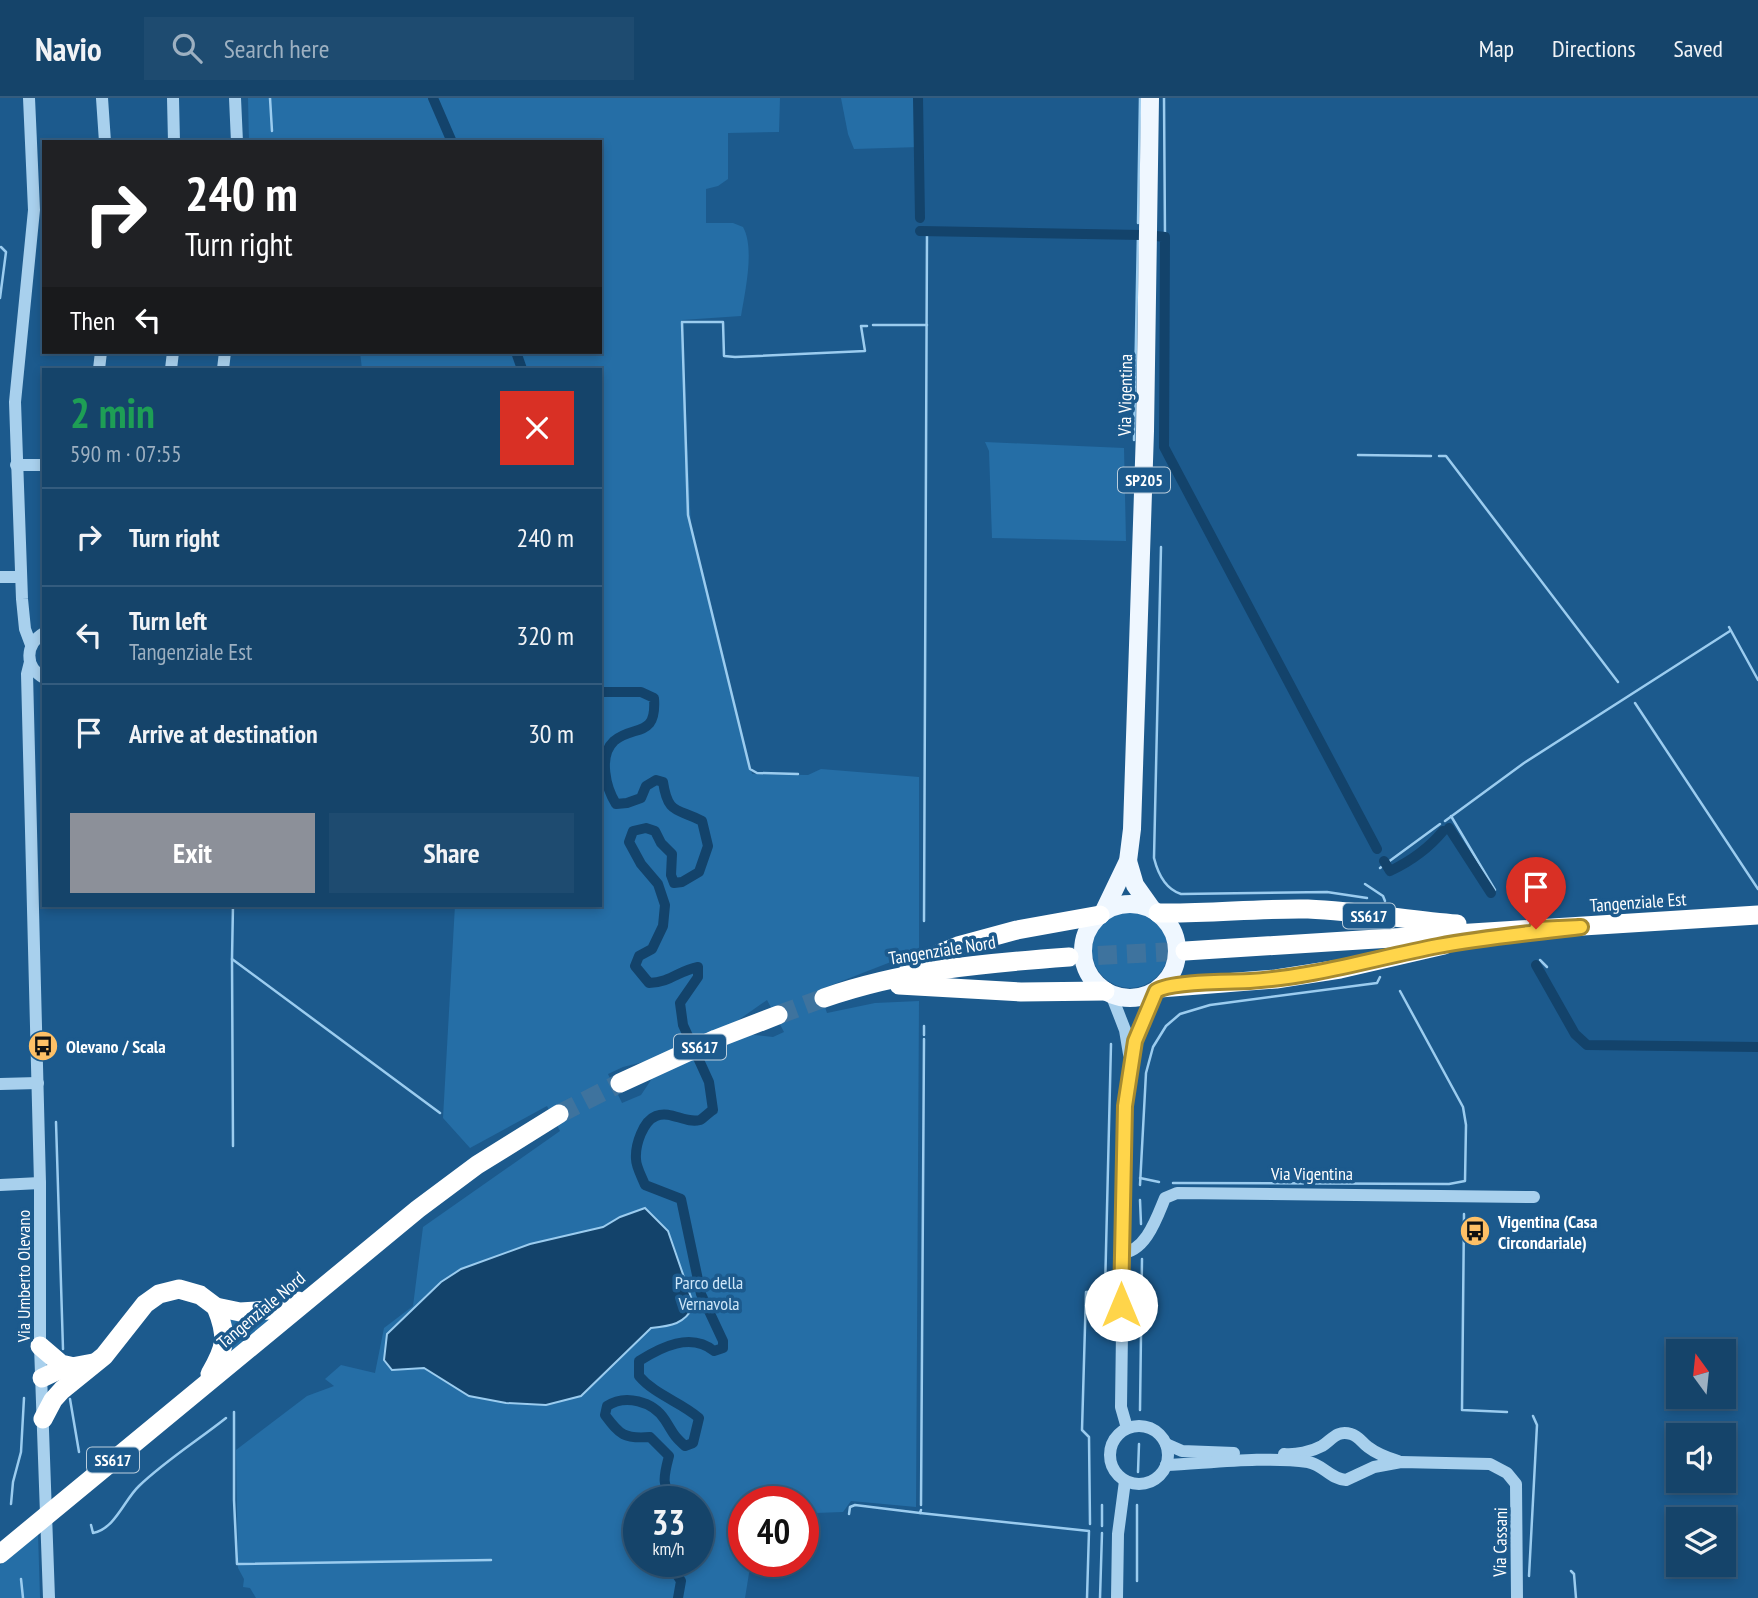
<!DOCTYPE html>
<html lang="en">
<head>
<meta charset="utf-8">
<style>
	body { margin:0; font-family:"PT Sans Narrow",sans-serif; background:#1e4b70; color:#f1f3f6; height:100vh; display:flex; flex-direction:column; font-size:26px; white-space:nowrap }
	* { box-sizing:border-box; margin:0 }
	p { font-size:23px; color:#9db0c1 }
	.icon { flex:none; width:38px; height:38px; fill:none; stroke:currentColor; stroke-width:2; stroke-linecap:round; stroke-linejoin:round }
	.map { position:relative; flex:1; overflow:hidden }
	.panel { position:absolute; left:42px; top:270px; width:560px; height:539px; display:flex; flex-direction:column; background:#15446a; border-radius:0px; box-shadow:0 4px 10px #0003,0 0 0 2px #345c7e }
	.panel>* { flex:none }
	.banner { position:absolute; left:42px; top:42px; width:560px; height:214px; border-radius:0px; box-shadow:0 4px 10px #0003,0 0 0 2px #345c7e; background:#202124; color:#fff; overflow:hidden }
	.needle { width:46px; rotate:345deg }
	.controls { position:absolute; left:1666px; top:1241px; display:grid; gap:14px }
	.controls a { display:grid; place-items:center; width:70px; height:70px; border-radius:0px; background:#15446a; box-shadow:0 4px 10px #0003,0 0 0 2px #345c7e; font-size:35px }
	.speed { position:absolute; left:623px; top:1388px; display:flex; gap:14px; font-size:35px; font-weight:700; text-align:center }
	.speed>* { display:grid; place-content:center; width:91px; height:91px; border-radius:50%; background:#15446a; box-shadow:0 4px 10px #0003,0 0 0 2px #345c7e; line-height:1 }
	.speed small { font-size:18px; font-weight:400 }
	.speed .limit { border:10px solid #d22; background:#fff; color:#111 }
	.pin { position:absolute; display:grid; place-items:center; width:60px; height:60px; color:#fff; margin:-72px -30px; border-radius:50% 50% 50% 0; rotate:-45deg; box-shadow:0 0 7px #0007 }
	.pin .icon { rotate:45deg }
	.me { position:absolute; width:77px; margin:-38px; rotate:0deg; stroke-linejoin:round; filter:drop-shadow(0 0 5px #0008) }
	.turn { display:flex; align-items:center; gap:24px; height:147px; padding:0 28px; font-size:32px }
	.turn .icon { width:91px; height:91px; stroke-width:2.5 }
	.turn b { display:block; font-size:49px; line-height:60px }
	.then { display:flex; align-items:center; height:66px; padding:0 28px; background:#0003; gap:14px; font-size:26px }
	.round { display:grid; place-items:center; flex:none; width:74px; height:74px; border-radius:0px; background:#1e4b70 }
	.summary { display:flex; align-items:center; justify-content:space-between; height:119px; padding:0 28px }
	h1 { font-size:42px; font-weight:700; line-height:52px; color:#1e9e55 }
	.cta { display:flex; gap:14px; margin-top:auto; padding:14px 28px }
	.cta a { flex:1; height:80px; border-radius:0px; background:#8c9099; color:#fff; font-size:28px; font-weight:700; line-height:80px; text-align:center }
	.cta a+a { background:#1e4b70; color:#f1f3f6 }
	ul { padding:0; list-style:none }
	li { display:flex; align-items:center; gap:21px; height:98px; padding:0 28px; border-top:2px solid #345c7e }
	li div { flex:1 }
	li b { display:block; font-size:26px }
	li em { font-style:normal }
	header { display:flex; align-items:center; gap:42px; box-sizing:border-box; height:98px; padding:0 35px; background:#15446a; border-bottom:2px solid #345c7e }
	header strong { font-size:33px }
	nav { display:flex; gap:38px; margin-inline-start:auto; font-size:24px }
	.search { width:490px; height:63px; background:#1e4b70; display:flex; align-items:center; gap:18px; box-sizing:border-box; padding:0 24px; border-radius:0px; color:#9db0c1; font-size:26px }
	.map>svg:first-child { display:block }
	.green { fill:#256ea6; fill-rule:evenodd }
	.water { fill:#13436b; stroke:#9bccef; stroke-width:2 }
	.lines { fill:none; stroke-linecap:round; stroke-linejoin:round }
	.stream { stroke:#9bccef; stroke-width:2.5 }
	.canal { stroke:#13436b; stroke-width:10 }
	.highway-tunnel { stroke:#3e739e; stroke-width:19; stroke-dasharray:19 10; stroke-linecap:butt }
	.minor { stroke:#a8d0ed; stroke-width:12 }
	.major { stroke:#eff7ff; stroke-width:18 }
	.highway { stroke:#fff; stroke-width:19 }
	.route-casing { stroke:#a68a30; stroke-width:18 }
	.route { stroke:#ffd54a; stroke-width:12 }
	.labels { text-anchor:middle; dominant-baseline:central; stroke-width:7; stroke-linejoin:round; paint-order:stroke }
	.shield { fill:#1c5a8d; stroke:#bbcedd; stroke-width:2 }
	.shield-label { font-size:16px; font-weight:bold; fill:#fff }
	.street-label { font-size:18px; fill:#fff; stroke:#1c5a8d }
	.poi-label { font-size:18px; font-weight:bold; fill:#fff; stroke:#1c5a8d; text-anchor:start }
	.park-label { font-size:18px; fill:#cee7f9; stroke:#1c5a8d }
</style>
</head>
<body>
<header>
<strong>Navio</strong>
<div class="search"><svg class="icon" aria-label="search" viewBox="0 0 24 24"><circle cx="10" cy="10" r="6"/><path d="M15 15l6 6"/></svg>Search here</div>
<nav><a>Map</a><a>Directions</a><a>Saved</a></nav>
</header>
<div class="map">
<svg width="1758" height="1500" viewBox="0 0 1758 1500">
	<rect width="100%" height="100%" fill="#1c5a8d"/>
	<g class="green">
		<path d="M248,0h532l-1,34 -51,1v46l-10,7 -12,3v34h27l10,4c12,21 2,65 -2,89l-59,4 9,209 61,245 56,1 13,-6 98,8v174l-100,39 8,23 48,-10 44,-2 -3,506 -65,-6 -8,11 -28,1 -12,-2v-9h-59v59h7l-6,37h-489l-6,-10 -7,-1 1,-8 -6,-11 -2,-118 71,-54 27,-10 -9,-7 16,-14 34,8 9,-45 29,-22 10,-79 137,-96 -13,-25 -77,42 -27,-30 12,-213h145v-536h-238l-2,-17h240v-210h-351zM767,902l17,32 -11,5 -27,-3 -91,40 -14,21 -19,8 -14,-29 15,-7 24,-6 90,-40zM639,1404h59v59h-59z"/>
		<polygon points="841,0 920,0 920,49 854,51 848,36"/>
		<polygon points="985,344 1124,350 1126,443 992,440 989,353"/>
		<circle cx="1130" cy="852" r="38"/>
		<polygon points="222,1212 275,1218 230,1257"/>
		<polygon points="38,1436 40,1500 0,1500 0,1467"/>
	</g>
	<path class="water" d="M645,1110l23,23 26,75c-10,18 -22,20 -43,22l-70,68 -35,9 -40,-2 -37,-7 -45,-28 -32,2 -8,-10 3,-26 54,-52 20,-13 69,-25 73,-17 17,-10z"/>
	<g class="lines">
		<g class="stream">
			<polyline points="270,0 272,33"/>
			<polyline points="1164,0 1165,139"/>
			<polyline points="1138,125 1140,0"/>
			<polyline points="0,200 6,154 1,149"/>
			<polyline points="873,227 927,227"/>
			<polyline points="1134,342 1138,135"/>
			<polyline points="1358,357 1431,358"/>
			<polyline points="1439,358 1446,358 1618,584"/>
			<path d="M1161,449l-7,311c4,16 11,31 27,36l146,-2 40,6"/>
			<polyline points="1729,529 1758,582"/>
			<polyline points="1635,605 1758,791"/>
			<polyline points="798,676 757,675 750,671 688,417 682,224 723,224 724,258 735,259 865,253 861,228 867,228"/>
			<polyline points="1451,718 1495,792"/>
			<polyline points="1445,723 1524,665 1730,533"/>
			<polyline points="1380,770 1440,726"/>
			<polyline points="1365,786 1383,798 1385,803"/>
			<polyline points="233,807 232,861 440,1015"/>
			<polyline points="924,823 927,133"/>
			<polyline points="232,861 233,1048"/>
			<polyline points="1540,862 1547,869"/>
			<polyline points="924,928 924,937"/>
			<polyline points="56,1024 63,1251"/>
			<polyline points="1140,1080 1159,1084"/>
			<polyline points="1173,1085 1449,1086 1465,1083 1466,1027 1463,1009 1400,893"/>
			<polyline points="1140,1087 1146,975 1153,949 1166,928 1180,916 1210,907 1377,885 1380,879"/>
			<polyline points="1140,1102 1141,1126"/>
			<polyline points="1464,1116 1462,1312 1507,1314"/>
			<polyline points="70,1301 79,1354"/>
			<polyline points="1140,1312 1142,1161"/>
			<polyline points="234,1314 234,1402 237,1466 491,1462"/>
			<polyline points="1138,1374 1139,1346"/>
			<polyline points="11,1406 13,1384 21,1354 24,1300"/>
			<polyline points="921,1407 924,941"/>
			<polyline points="1102,1407 1102,1428"/>
			<polyline points="1137,1407 1137,1483"/>
			<polyline points="920,1415 1089,1433 1087,1500"/>
			<polyline points="849,1416 850,1409 855,1407 920,1415 921,1412"/>
			<polyline points="1090,1426 1089,1339 1082,1332 1086,1194 1105,1193 1111,946"/>
			<path d="M91,1427l2,8c22,-4 31,-33 46,-47 26,-25 58,-45 87,-68"/>
			<polyline points="1571,1473 1574,1476 1576,1500"/>
			<polyline points="1529,1478 1537,1327 1533,1318"/>
			<polyline points="21,1481 23,1500"/>
			<polyline points="1100,1500 1102,1435"/>
		</g>
		<g class="canal">
			<polyline points="433,0 452,44"/>
			<polyline points="918,0 920,120"/>
			<polyline points="920,133 1141,137"/>
			<polyline points="1156,138 1165,139 1164,349 1377,751"/>
			<polyline points="516,254 522,271"/>
			<path d="M600,594h41l13,6c3,41 -20,26 -40,43 -16,15 -8,47 2,63l11,-1 14,-5 5,-12 10,-6 7,2c5,33 14,26 39,39l6,25 -9,26 -17,10 -8,1 -3,-8 1,-21 -11,-11 -6,-12 -9,-3 -13,3 -4,11 12,22 17,20 7,21 -2,21 -11,23 -13,7 -4,10 14,17c22,-1 29,-12 49,-16v10l-18,26 3,22 26,57 4,28c-4,2 -9,8 -13,10 -15,4 -29,-10 -44,-4 -13,5 -21,29 -20,43 0,8 6,18 9,26l36,14 20,95 22,47v7l-9,3c-23,-19 -53,-4 -75,10v15c16,19 42,26 60,42l-6,25 -8,3c-13,-12 -11,-12 -20,-26 -12,-19 -40,-26 -58,-14l-2,9c15,20 19,24 45,22l19,19c-5,19 -9,31 7,46"/>
			<polyline points="1449,730 1491,795"/>
			<path d="M1384,763l6,10c19,-9 39,-23 53,-40"/>
			<polyline points="1536,867 1575,936 1587,947 1758,949"/>
			<polyline points="668,1463 681,1483 678,1500"/>
		</g>
		<g class="highway-tunnel">
			<polyline points="1069,859 1185,853"/>
			<polyline points="778,917 824,900"/>
			<polyline points="559,1016 620,985"/>
		</g>
		<g class="minor">
			<polyline points="29,0 34,112 15,304 22,501 25,531 31,547"/>
			<polyline points="102,0 105,44"/>
			<polyline points="173,0 174,44"/>
			<polyline points="235,0 237,44"/>
			<polyline points="99,271 101,254"/>
			<polyline points="171,271 173,254"/>
			<polyline points="223,271 225,254"/>
			<polyline points="16,367 44,367"/>
			<polyline points="0,479 21,479"/>
			<path d="M44,535c-19,11 -20,34 0,45"/>
			<polyline points="30,564 27,576 40,1085 40,1248 49,1500"/>
			<polyline points="1111,896 1125,932 1129,956"/>
			<polyline points="0,986 38,985"/>
			<polyline points="0,1087 40,1085"/>
			<path d="M1121,1155c25,-1 36,-36 44,-55l12,-5 357,4"/>
			<circle cx="1139" cy="1357" r="29"/>
			<polyline points="1127,1330 1121,1309 1125,1008 1135,943 1156,893"/>
			<polyline points="1166,1346 1182,1353 1234,1355"/>
			<path d="M1284,1356c12,1 27,-2 38,-8 10,-6 14,-16 29,-12 8,2 11,9 17,13 9,7 20,11 30,14"/>
			<path d="M1166,1367c44,-2 100,-9 142,-3 16,3 22,17 38,18l28,-13 27,-5 89,2 17,9 9,11 1,114"/>
			<polyline points="1117,1500 1118,1436 1125,1383"/>
		</g>
		<g class="major">
			<polyline points="1128,763 1135,787 1152,811"/>
			<circle cx="1130" cy="853" r="47"/>
			<polyline points="1104,813 1128,763 1132,731 1145,333 1150,0"/>
		</g>
		<g class="highway">
			<path d="M1158,815c50,1 100,-5 150,-4 50,2 100,11 149,15"/>
			<polyline points="1185,853 1758,817"/>
			<polyline points="909,868 958,848 1017,832 1100,817"/>
			<polyline points="899,887 1021,894 1105,893"/>
			<polyline points="1160,890 1276,881 1340,871 1444,847"/>
			<path d="M824,900c80,-28 162,-35 245,-41"/>
			<polyline points="620,985 716,941 778,917"/>
			<polyline points="40,1248 61,1266 74,1269"/>
			<path d="M210,1276c16,-27 18,-38 6,-67"/>
			<polyline points="42,1280 61,1271 93,1265"/>
			<polyline points="43,1321 53,1302 62,1292 104,1258 145,1206 159,1196 179,1191 200,1197 216,1209 240,1214 270,1212 298,1203"/>
			<polyline points="0,1456 418,1111 477,1067 559,1016"/>
		</g>
	</g>
	<g class="lines">
		<g class="route-casing">
			<path id="route" d="M1121,1207l4,-199 10,-65 21,-50c15,-10 73,-9 94,-10 65,-4 125,-23 188,-35 47,-9 95,-13 143,-19l-45,2"/>
		</g>
		<use href="#route" class="route"/>
	</g>
	<defs>
		<g id="bus-disc" transform="scale(1.575)"><circle r="9.5" fill="#fec066" stroke="#1c5a8d"/><path d="M-5-6H5V4H4V6H2V4H-2V6H-4V4H-5ZM-3.5-4V0h7V-4ZM-3.5 1.2v1.5H-2V1.2ZM2 1.2v1.5H3.5V1.2Z" fill="#111"/></g>
	</defs>
	<g fill-rule="evenodd">
		<use href="#bus-disc" x="43" y="948"/>
		<use href="#bus-disc" x="1475" y="1133"/>
	</g>
	<g class="labels">
		<g class="shield">
			<rect x="1118" y="369.5" width="52" height="25" rx="5"/>
			<rect x="1343" y="805.5" width="52" height="25" rx="5"/>
			<rect x="674" y="936.5" width="52" height="25" rx="5"/>
			<rect x="87" y="1349.5" width="52" height="25" rx="5"/>
		</g>
		<g class="shield-label">
			<text x="1144" y="382">SP205</text>
			<text x="1369" y="818">SS617</text>
			<text x="700" y="949">SS617</text>
			<text x="113" y="1362">SS617</text>
		</g>
		<g class="street-label">
			<text transform="translate(1125 297) rotate(-89)">Via Vigentina</text>
			<text transform="translate(1638 804) rotate(-4)">Tangenziale Est</text>
			<text transform="translate(942 852) rotate(-9)">Tangenziale Nord</text>
			<text x="1312" y="1075">Via Vigentina</text>
			<text transform="translate(23 1178) rotate(-90)">Via Umberto Olevano</text>
			<text transform="translate(261 1212) rotate(-40)">Tangenziale Nord</text>
			<text transform="translate(1500 1444) rotate(-89)">Via Cassani</text>
		</g>
		<g class="poi-label">
			<text x="66" y="948">Olevano / Scala</text>
			<text x="1498" y="1123">Vigentina (Casa<tspan x="1498" dy="21">Circondariale)</tspan></text>
		</g>
		<g class="park-label">
			<text x="709" y="1184">Parco della<tspan x="709" dy="21">Vernavola</tspan></text>
		</g>
	</g>
</svg>
<div class="controls">
<a><svg class="needle" viewBox="-14 -14 28 28"><path d="M0-13l5 13h-10z" fill="#e53935"/><path d="M0 13l5-13h-10z" fill="#9db0c1"/></svg></a>
<a><svg class="icon" aria-label="sound" viewBox="0 0 24 24"><path d="M4 9h4l5-4v14l-5-4H4zM17 9q2 3 0 6"/></svg></a>
<a><svg class="icon" aria-label="layers" viewBox="0 0 24 24"><path d="M12 4l9 5-9 5-9-5zM3 14l9 5 9-5"/></svg></a>
</div>
<div class="speed"><div>33<small>km/h</small></div><div class="limit">40</div></div>
<div class="pin" style="left:1536px;top:831px;background:#d93025"><svg class="icon" aria-label="arrive" viewBox="0 0 24 24"><path d="M6 21V4h12l-3 4 3 4H6"/></svg></div>
<svg class="me" style="left:1121px;top:1207px" viewBox="-20 -20 40 40"><circle r="19" fill="#fff"/><path d="M0-13L10 11 0 6-10 11z" fill="#ffd54a"/></svg>
<div class="banner">
<div class="turn"><svg class="icon" aria-label="right" viewBox="0 0 24 24"><path d="M7 20v-9h11M14 6l5 5-5 5"/></svg><div><b>240 m</b>Turn right</div></div>
<div class="then">Then<svg class="icon" aria-label="left" viewBox="0 0 24 24"><path d="M17 20v-9H6M10 6l-5 5 5 5"/></svg></div>
</div>
<section class="panel">
<div class="summary"><div><h1>2 min</h1><p>590 m · 07:55</p></div><a class="round" style="background:#d93025;color:#fff"><svg class="icon" aria-label="close" viewBox="0 0 24 24"><path d="M6 6l12 12M18 6L6 18"/></svg></a></div>
<ul>
<li><svg class="icon" aria-label="right" viewBox="0 0 24 24"><path d="M7 20v-9h11M14 6l5 5-5 5"/></svg><div><b>Turn right</b></div><em>240 m</em></li>
<li><svg class="icon" aria-label="left" viewBox="0 0 24 24"><path d="M17 20v-9H6M10 6l-5 5 5 5"/></svg><div><b>Turn left</b><p>Tangenziale Est</p></div><em>320 m</em></li>
<li><svg class="icon" aria-label="arrive" viewBox="0 0 24 24"><path d="M6 21V4h12l-3 4 3 4H6"/></svg><div><b>Arrive at destination</b></div><em>30 m</em></li>
</ul>
<div class="cta"><a>Exit</a><a>Share</a></div>
</section>
</div>
</body>
</html>
